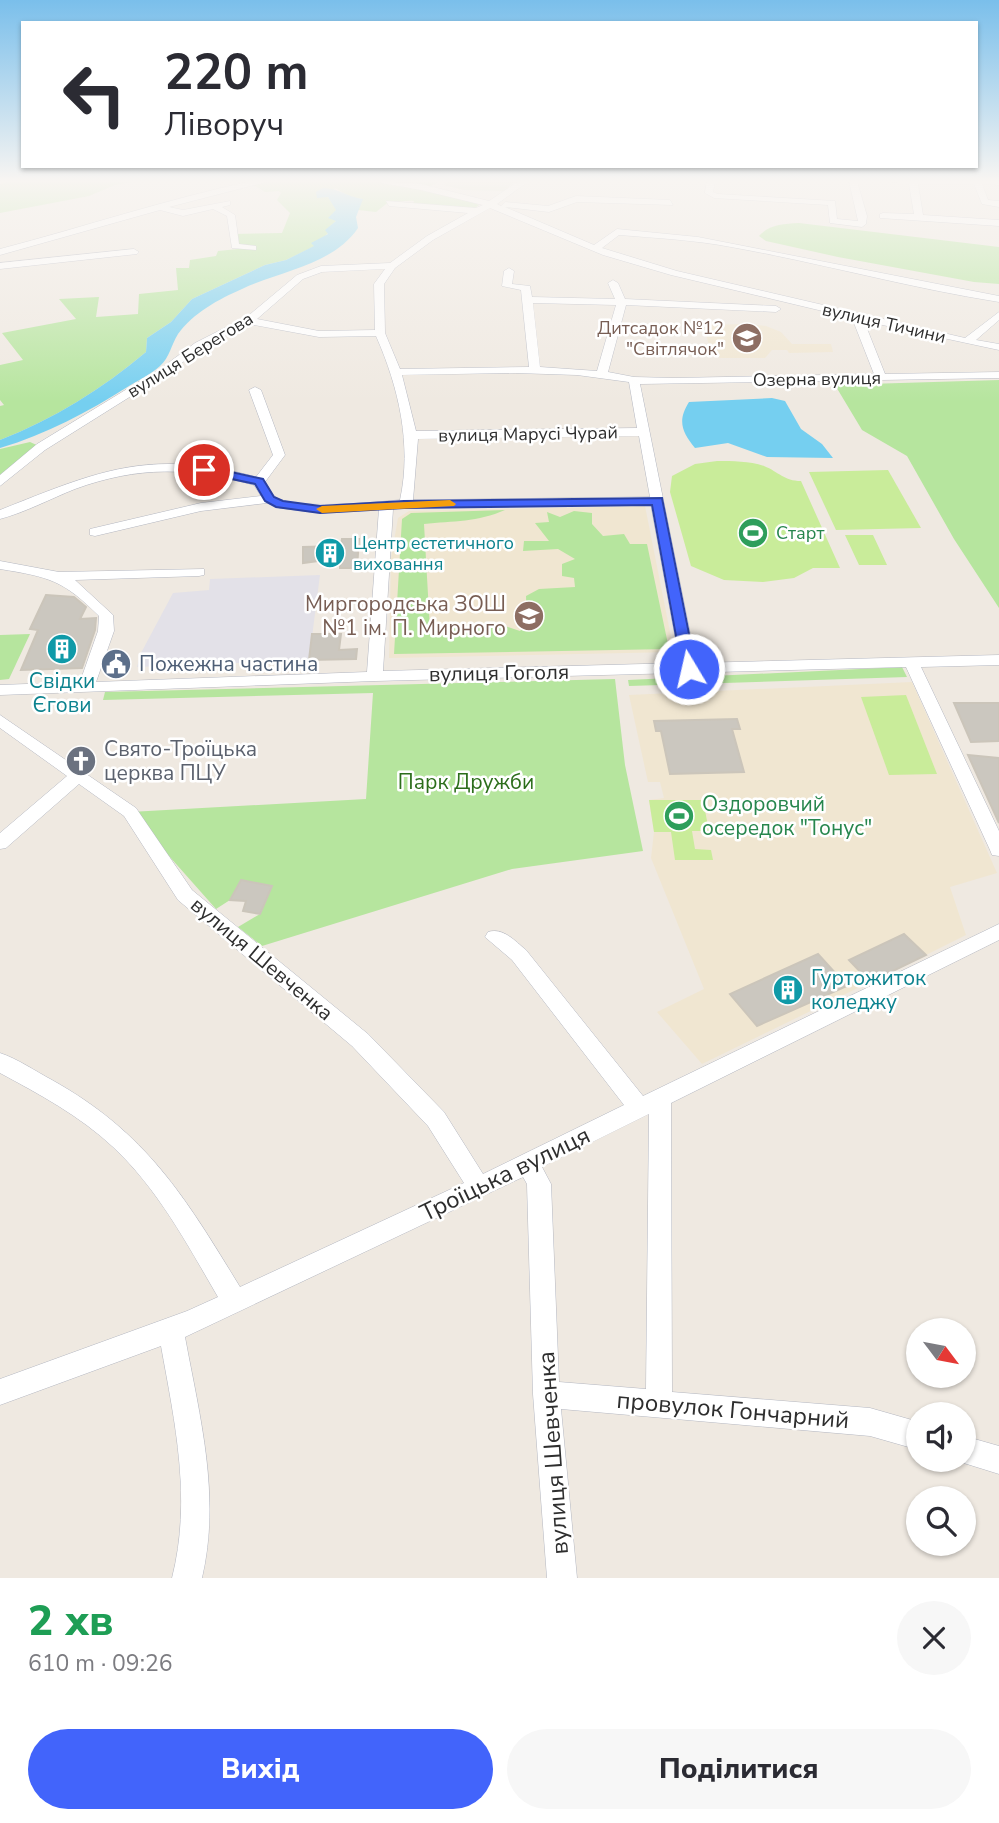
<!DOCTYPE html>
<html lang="uk">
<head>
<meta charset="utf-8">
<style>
	body { margin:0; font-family:"Nunito Sans",sans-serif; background:#f7f7f7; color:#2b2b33; height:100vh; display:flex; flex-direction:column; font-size:26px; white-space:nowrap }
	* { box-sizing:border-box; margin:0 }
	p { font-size:23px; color:#7c7c81 }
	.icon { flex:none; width:38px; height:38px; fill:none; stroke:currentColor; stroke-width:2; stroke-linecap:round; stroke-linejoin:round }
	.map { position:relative; height:1578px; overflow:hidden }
	.sheet { display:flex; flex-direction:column; background:#fff; flex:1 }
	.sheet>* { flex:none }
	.guide { position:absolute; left:21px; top:21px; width:957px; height:147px; border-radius:0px; box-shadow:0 2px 5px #0004; background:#fff; color:#2b2b33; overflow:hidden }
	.needle { width:46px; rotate:122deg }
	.controls { position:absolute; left:906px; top:1318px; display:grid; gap:14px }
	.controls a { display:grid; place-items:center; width:70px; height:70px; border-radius:50%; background:#fff; box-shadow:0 2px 5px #0004; font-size:35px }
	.pin { position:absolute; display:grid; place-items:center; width:60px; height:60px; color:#fff; margin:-30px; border:4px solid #fff; border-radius:50%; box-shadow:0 2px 7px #0007 }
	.me { position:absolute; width:77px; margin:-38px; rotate:351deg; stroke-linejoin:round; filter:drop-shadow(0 0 5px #0008) }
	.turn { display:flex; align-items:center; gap:24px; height:147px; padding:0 28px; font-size:32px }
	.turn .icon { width:91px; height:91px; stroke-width:2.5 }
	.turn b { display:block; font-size:49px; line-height:60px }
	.round { display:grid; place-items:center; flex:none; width:74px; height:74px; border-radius:37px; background:#f7f7f7 }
	.summary { display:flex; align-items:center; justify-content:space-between; height:119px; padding:0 28px }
	h1 { font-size:42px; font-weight:800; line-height:52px; color:#1e9e55 }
	.primary-button { display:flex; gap:14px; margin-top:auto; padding:14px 28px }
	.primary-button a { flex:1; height:80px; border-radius:42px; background:#4264fb; color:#fff; font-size:28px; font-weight:800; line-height:80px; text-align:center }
	.primary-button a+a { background:#f7f7f7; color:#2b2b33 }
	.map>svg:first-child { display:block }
	.industrial { fill:#e3e1e8 }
	.education { fill:#f0e6d1 }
	.green { fill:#b6e59e }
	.cemetery { fill:#c8d9b8 }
	.pitch { fill:#c9ec9a }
	.water { fill:#75cff0 }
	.building { fill:#cbc7bf; stroke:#cbc5ba; stroke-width:2 }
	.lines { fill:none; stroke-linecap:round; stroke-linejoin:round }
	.minor-casing { stroke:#b4b7c1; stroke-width:1 }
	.minor { fill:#fff; fill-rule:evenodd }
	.route { fill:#4264fb; stroke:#2b41a3; stroke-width:2 }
	.slow { fill:#f59e0b }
	.labels { text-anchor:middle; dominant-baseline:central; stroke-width:5; stroke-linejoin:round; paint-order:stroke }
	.far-street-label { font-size:18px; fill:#2e2e2e; stroke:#fff }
	.far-education-label { font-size:18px; fill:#785e54; stroke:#fff; text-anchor:end }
	.far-leisure-label { font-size:18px; fill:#27864d; stroke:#fff; text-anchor:start }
	.far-culture-label { font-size:18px; fill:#0d838f; stroke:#fff; text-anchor:start }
	.education-label { font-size:21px; fill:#785e54; stroke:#fff; text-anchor:end }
	.service-label { font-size:21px; fill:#4e5e75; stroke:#fff; text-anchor:start }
	.street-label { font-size:21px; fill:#2e2e2e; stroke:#fff }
	.culture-label { font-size:21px; fill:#0d838f; stroke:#fff }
	.worship-label { font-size:21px; fill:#5b616d; stroke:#fff; text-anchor:start }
	.park-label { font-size:21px; fill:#2c6e1b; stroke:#fff }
	.leisure-label { font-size:21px; fill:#27864d; stroke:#fff; text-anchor:start }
	.near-street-label { font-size:24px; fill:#2e2e2e; stroke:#fff }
</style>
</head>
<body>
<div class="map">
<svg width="999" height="1578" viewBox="0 0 999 1578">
	<rect width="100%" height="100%" fill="#efe9e1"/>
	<polygon class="industrial" points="320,575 309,660 137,667 141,653 173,593 209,590 210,579"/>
	<g class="education">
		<polygon points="747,324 766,326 781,332 792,344 831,344 833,352 789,353 787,350 772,350 765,358 720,358 710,348 703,325"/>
		<polygon points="645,506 674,652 389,658 391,558 398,518 409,511"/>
		<polygon points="912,682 997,873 950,887 966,935 926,955 904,934 850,959 870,982 702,1064 657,1012 704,989 651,858 654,832 649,800 664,798 660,782 648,782 629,695"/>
	</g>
	<g class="green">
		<polygon points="12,181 138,181 115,185 89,196 0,213 0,184"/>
		<path d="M248,181h192l-11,6 -35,-5 62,14 23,9 -7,5 -59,-6 1,-3c-9,-1 -16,2 -24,0l-14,11 -18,-2 4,-11 -11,-2 -16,-9 -7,9 9,13 -1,11 -10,9 2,3 -13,13 -29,14 -21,5 -73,34 -21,23 -24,16 -1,14c-44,37 -92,67 -146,88v-34l4,-1 -4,-5v-35l23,-5 -21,-27 74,-14 -17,-20 40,-2 -3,20 42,-3 1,-20 39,-4 -2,-22h13l1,-8 26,-4 2,-5 30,-3 -13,-2 -2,-12 49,-1 8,-20 -13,-13 4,-7 -2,-2 -14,1z"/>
		<path d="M799,223l200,24v37l-25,-2 -136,-25 -72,-16 -7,-5c11,-12 24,-12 40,-13z"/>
		<polygon points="999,380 999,608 954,539 907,456 862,430 835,385"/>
		<polygon points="30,442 41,447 0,482 0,449"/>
		<path d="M505,510c-27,12 -52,11 -81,14l6,106 72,-5 18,6 7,-8 -1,-27 13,-7 36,-2 -1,-9 -12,-2v-12l13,-5 -17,-10 -35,2 1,-10h25l-14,-18 14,-1 -2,-10 13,5 14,-6 18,2v11l11,12 21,-2 6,10h17l22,105 -275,5 8,-135 9,-6z"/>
		<polygon points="30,634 9,679 0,680 0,635"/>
		<polygon points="902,667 907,677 629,686 628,680"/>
		<polygon points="615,679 625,765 643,851 512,869 262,946 238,927 260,914 272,886 241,880 230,900 216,909 130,812 366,799 373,693 103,700 105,692"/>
	</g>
	<polygon class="cemetery" points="449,181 514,181 505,191 464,190 443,185"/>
	<g class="pitch">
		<path d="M717,461c16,0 32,0 47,5 15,6 20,15 37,15l39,87h-27l-19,10 -31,4 -39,-2 -33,-14 -21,-74 2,-16 23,-12z"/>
		<polygon points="888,470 921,528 836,530 809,472"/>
		<polygon points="845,535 873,535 887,565 859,565"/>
		<polygon points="906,695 937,774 889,775 861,697"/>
		<polygon points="649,800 703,800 709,831 692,831 695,849 711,850 713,860 675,860 671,832 654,832"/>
	</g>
	<g class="water">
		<path d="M323,188c15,0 25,9 40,11l-7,18 2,11c-25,37 -78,43 -116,61 -23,10 -49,24 -64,45 -7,11 -8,23 -18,32 -9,8 -21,14 -31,20 -41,26 -82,48 -129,62v-8c54,-21 102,-51 146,-88l1,-14 24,-16 21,-23 73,-34 21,-5 28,-14 -3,-3 17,-9 -3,-4 11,-9 -8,-3 8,-8 -8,-13 -11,1 -1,-6z"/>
		<path d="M772,398l13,3 16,28 21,15 11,14 -66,-1 -39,-14 -33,5c-13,-16 -18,-27 -6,-46z"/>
	</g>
	<g class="building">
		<polygon points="342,539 359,539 357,568 340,568 340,558 303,563 303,547 341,546"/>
		<polygon points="46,595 74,597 86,607 80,619 96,618 95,630 82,668 21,670 38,630 30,629"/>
		<polygon points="312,634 341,634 339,650 357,649 356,659 309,660"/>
		<polygon points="954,703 999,703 999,741 971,742"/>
		<polygon points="737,719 740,729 732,729 744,772 670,774 661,731 656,731 654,721"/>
		<polygon points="968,755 999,758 999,823"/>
		<polygon points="241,880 272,886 260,914 243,911 246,901 230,900"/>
		<polygon points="904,934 926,955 870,982 849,960"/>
		<polygon points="818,954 847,986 757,1026 730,994"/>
	</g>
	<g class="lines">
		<g class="minor-casing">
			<g id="minor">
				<path d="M252,181h18l-101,26 14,3 47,-9v4l-8,2 13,8 4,29 17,2v4l-24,-2 -5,-32 -14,-7 -30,7 -23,-6 -160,45v-6c84,-22 167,-50 252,-68z"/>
				<path d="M372,181l49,3 68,17 30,-20h10l-32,23 4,2 4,-4 43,4 28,-10 94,4 3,5 -96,-3 -28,10 -44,-5 89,38 23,-16 81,8 301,59v6c-90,-14 -178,-39 -268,-55 -37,-7 -75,-9 -112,-12l-17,13 75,23 288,67 34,-26v8l-23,20 23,4v6l-135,-29 21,53 114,-2v6l-359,6 56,279 303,-8v10l-78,2 78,164v25l-7,-1 -2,-5 -84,-183 -531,14 -375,14v-10l80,-3 18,-51 1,-15c-36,-36 -50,-39 -99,-47v-8l59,11 145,-3v6l-5,1 -124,4 38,35 1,16 -18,51 271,-10 12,-163 -59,4 -40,-5 -13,-5 -66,8 -106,25 -5,-1v-6l111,-26 60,-7 -7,-11c-64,-18 -116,-19 -179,4 -25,10 -49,23 -75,30v-9c98,-39 149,-62 256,-33l17,-22 -24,-65 6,-3 6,3 24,65 -20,27c3,4 6,11 9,14 16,15 102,6 126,4 12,-55 -1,-112 -24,-164l-57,1 -70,-13 -46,23 -32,24 -126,79 -45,36v-11l37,-31 126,-77 32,-24 53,-27 49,-41 24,-9 69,-3 37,-27 41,-23 -79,-7 -3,-5 90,7 7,-3 -62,-15zM490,208l113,47 68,20 181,43 22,56 -200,4 -40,-1 -26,-5 18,-67 150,7 5,-3 -5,-3 -151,-7 -7,-16 -5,-3 -5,3 7,16 -83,-2 -2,-11 -18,-2 2,-13 -5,-3 -5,3 -2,15 19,4 8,77 -129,2 -15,-36 -1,-49 11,-16 38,-28zM385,269l-11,15 1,46 -56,1 -62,-12 46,-40 19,-7zM533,303l83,2 -19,66 -57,-4zM516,373l61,2 52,7 8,46 -221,3 -14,-56zM639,436l11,61 -237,3 5,-61zM651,505l29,158 -297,8 10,-162z"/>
				<polygon points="707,181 715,181 713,192 718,194 835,201 837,219 858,221 849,181 857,181 867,216 866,224 862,227 830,223 828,205 714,198 705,193"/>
				<polygon points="885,181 999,181 999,185 982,184 988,200 999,201 999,207 982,204 974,184 918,184 923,215 999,220 999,226 880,218 880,214 883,213 914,214 909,184"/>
				<polygon points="134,249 139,252 137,254 0,269 0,263"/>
				<path d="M0,715l136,93 56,82 176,144 76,78 39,62 141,-69 -112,-145 -27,-23 3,-5c15,-5 27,9 38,18l117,146 356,-172v16l-328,163 1,289 198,16 49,14v28l-49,-14 -309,-27 16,169h-30l-14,-184 -6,-210 -4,-7 -338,160c15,81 36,159 17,241h-30c20,-79 3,-154 -11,-232l-161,59v-26l187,-68 31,-14c-31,-53 -60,-108 -105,-150 -33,-31 -74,-53 -113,-74v-20c18,6 35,18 52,27 95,53 133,117 188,207l224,-104 -36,-57 -76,-80 -174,-146 -54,-84 -45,-32 -73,64 -6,1v-16l67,-57 -67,-48zM649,1114l-3,275 -87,-7 -8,-198 -9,-17z"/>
				<polygon points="964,1436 999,1446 999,1474 954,1460 964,1460"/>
			</g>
		</g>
		<use href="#minor" class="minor"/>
	</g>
	<linearGradient id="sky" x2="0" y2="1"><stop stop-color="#7abfeb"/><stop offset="0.45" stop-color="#f8f5f2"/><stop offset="1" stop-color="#f8f5f2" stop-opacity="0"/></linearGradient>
	<rect width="999" height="402" fill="url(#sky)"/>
	<polygon class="route" points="204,466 263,479 274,497 283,501 320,506 404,501 662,498 696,669 689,673 682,669 652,505 404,508 320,513 276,507 265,501 255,484 199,472 198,470"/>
	<polygon class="slow" points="450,500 456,504 454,506 322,513 316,509 322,506"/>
	<defs>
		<g id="school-disc" transform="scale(1.575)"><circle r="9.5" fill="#8d6e63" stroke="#fff"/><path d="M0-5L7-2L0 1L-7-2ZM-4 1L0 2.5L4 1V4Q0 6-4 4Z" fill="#fff"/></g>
		<g id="stadium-disc" transform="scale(1.575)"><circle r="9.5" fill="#2e9e5b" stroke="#fff"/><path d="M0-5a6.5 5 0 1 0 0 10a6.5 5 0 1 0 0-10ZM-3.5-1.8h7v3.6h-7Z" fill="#fff"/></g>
		<g id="building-disc" transform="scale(1.575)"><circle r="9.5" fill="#0f9aa8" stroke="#fff"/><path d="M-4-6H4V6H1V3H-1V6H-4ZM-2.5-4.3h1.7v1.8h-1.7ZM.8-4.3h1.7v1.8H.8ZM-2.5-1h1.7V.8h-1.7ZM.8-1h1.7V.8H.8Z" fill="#fff"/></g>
		<g id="civic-disc" transform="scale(1.575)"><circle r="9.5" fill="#5c6f8a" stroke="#fff"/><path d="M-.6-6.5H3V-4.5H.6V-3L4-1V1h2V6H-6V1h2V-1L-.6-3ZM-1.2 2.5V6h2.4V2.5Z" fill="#fff"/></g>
		<g id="church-disc" transform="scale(1.575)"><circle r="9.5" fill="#6b7280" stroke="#fff"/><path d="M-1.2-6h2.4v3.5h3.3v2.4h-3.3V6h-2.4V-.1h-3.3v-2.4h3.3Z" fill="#fff"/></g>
	</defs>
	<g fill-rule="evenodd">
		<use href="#school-disc" x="747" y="338"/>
		<use href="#stadium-disc" x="753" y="533"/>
		<use href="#building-disc" x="330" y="553"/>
		<use href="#school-disc" x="529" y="616"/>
		<use href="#building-disc" x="62" y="649"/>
		<use href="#civic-disc" x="116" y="664"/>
		<use href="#church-disc" x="81" y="761"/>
		<use href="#stadium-disc" x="679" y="816"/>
		<use href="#building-disc" x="788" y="990"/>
	</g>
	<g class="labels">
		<g class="far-street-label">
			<text transform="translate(884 323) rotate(13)">вулиця Тичини</text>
			<text transform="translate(190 355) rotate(-32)">вулиця Берегова</text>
			<text transform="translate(817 379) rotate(-1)">Озерна вулиця</text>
			<text transform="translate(528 434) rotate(-1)">вулиця Марусі Чурай</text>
		</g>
		<g class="far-education-label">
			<text x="724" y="328">Дитсадок №12<tspan x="724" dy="21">"Світлячок"</tspan></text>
		</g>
		<g class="far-leisure-label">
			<text x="776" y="533">Старт</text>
		</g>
		<g class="far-culture-label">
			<text x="353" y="543">Центр естетичного<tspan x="353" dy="21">виховання</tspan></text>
		</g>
		<g class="education-label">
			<text x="506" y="604">Миргородська ЗОШ<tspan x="506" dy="24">№1 ім. П. Мирного</tspan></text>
		</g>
		<g class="service-label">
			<text x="139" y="664">Пожежна частина</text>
		</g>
		<g class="street-label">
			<text transform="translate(499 673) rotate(-1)">вулиця Гоголя</text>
			<text transform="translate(262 959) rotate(40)">вулиця Шевченка</text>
		</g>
		<g class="culture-label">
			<text x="62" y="681">Свідки<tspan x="62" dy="24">Єгови</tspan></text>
			<text x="811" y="978" text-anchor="start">Гуртожиток<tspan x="811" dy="24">коледжу</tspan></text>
		</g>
		<g class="worship-label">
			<text x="104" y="749">Свято-Троїцька<tspan x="104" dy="24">церква ПЦУ</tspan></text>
		</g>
		<g class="park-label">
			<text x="466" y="782">Парк Дружби</text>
		</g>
		<g class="leisure-label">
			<text x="702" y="804">Оздоровчий<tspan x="702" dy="24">осередок "Тонус"</tspan></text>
		</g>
		<g class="near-street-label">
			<text transform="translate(505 1174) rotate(-26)">Троїцька вулиця</text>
			<text transform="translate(733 1410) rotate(5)">провулок Гончарний</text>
			<text transform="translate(553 1453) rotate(-94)">вулиця Шевченка</text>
		</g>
	</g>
</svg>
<div class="controls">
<a><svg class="needle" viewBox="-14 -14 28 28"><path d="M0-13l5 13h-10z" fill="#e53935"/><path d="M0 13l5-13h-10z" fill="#7c7c81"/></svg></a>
<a><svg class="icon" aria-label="sound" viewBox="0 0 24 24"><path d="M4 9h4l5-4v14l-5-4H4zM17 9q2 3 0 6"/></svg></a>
<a><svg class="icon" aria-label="search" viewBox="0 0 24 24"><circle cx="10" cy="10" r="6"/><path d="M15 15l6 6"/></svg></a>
</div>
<div class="pin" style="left:204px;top:470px;background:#d93025"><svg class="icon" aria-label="arrive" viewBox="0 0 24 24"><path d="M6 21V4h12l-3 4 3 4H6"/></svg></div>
<svg class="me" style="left:689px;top:669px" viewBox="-20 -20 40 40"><circle r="17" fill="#4264fb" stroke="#fff" stroke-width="3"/><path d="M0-11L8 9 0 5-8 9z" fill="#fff"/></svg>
<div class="guide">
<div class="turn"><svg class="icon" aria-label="left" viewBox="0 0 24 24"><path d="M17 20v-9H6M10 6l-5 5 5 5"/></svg><div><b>220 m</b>Ліворуч</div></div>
</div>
</div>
<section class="sheet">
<div class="summary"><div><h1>2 хв</h1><p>610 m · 09:26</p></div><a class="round"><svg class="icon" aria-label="close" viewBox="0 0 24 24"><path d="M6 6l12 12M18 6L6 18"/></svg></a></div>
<div class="primary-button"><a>Вихід</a><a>Поділитися</a></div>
</section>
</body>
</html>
